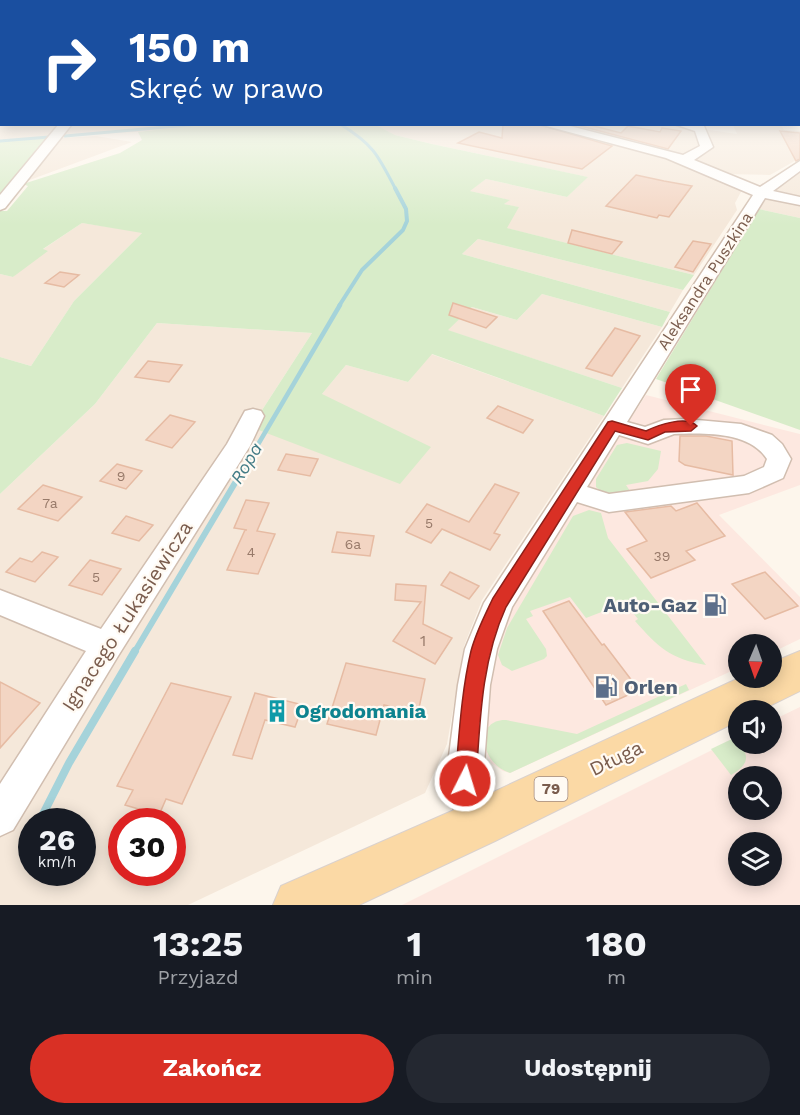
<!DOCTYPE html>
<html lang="pl">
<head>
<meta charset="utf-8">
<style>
	body { margin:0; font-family:"Work Sans",sans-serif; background:#242831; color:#f1f3f6; height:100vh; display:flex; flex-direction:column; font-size:22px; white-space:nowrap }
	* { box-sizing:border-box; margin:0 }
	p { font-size:20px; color:#9ea1a6 }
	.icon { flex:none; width:33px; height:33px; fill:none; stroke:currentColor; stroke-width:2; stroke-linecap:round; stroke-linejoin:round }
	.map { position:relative; height:905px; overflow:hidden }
	.drawer { display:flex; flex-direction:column; background:#171b24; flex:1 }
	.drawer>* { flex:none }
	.hud { position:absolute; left:0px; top:0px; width:801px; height:126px; box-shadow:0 3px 15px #0003; background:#1a4fa0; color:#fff; overflow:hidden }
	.needle { width:39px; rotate:182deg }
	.buttons { position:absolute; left:728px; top:634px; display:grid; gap:12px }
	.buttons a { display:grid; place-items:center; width:54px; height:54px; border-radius:50%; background:#171b24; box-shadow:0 3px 15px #0003; font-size:30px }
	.speed { position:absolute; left:18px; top:808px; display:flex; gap:12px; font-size:30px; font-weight:700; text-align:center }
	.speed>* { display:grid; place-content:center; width:78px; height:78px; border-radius:50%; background:#171b24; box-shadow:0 3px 15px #0003; line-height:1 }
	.speed small { font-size:15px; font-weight:400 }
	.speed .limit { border:9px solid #d22; background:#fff; color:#111 }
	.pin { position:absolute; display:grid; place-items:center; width:51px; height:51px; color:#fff; margin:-62px -26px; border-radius:50% 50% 50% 0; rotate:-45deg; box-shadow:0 0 6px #0007 }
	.pin .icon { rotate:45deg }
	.me { position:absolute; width:66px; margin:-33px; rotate:5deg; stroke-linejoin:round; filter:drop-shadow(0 0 4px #0008) }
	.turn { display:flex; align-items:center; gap:21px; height:126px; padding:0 30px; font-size:27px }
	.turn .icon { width:78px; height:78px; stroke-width:2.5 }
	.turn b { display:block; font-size:42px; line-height:51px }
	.eta { display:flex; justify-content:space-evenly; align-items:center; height:102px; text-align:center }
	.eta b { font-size:36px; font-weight:700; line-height:42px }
	.primary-button { display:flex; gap:12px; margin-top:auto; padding:12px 30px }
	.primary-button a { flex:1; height:69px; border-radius:36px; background:#d93025; color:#fff; font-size:24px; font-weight:700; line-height:69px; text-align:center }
	.primary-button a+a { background:#242831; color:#f1f3f6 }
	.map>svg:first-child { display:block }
	.residential { fill:#f5e8da; fill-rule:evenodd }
	.commercial { fill:#fde8e0; fill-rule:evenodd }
	.green { fill:#d8ecc9 }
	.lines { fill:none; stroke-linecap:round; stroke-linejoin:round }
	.stream-far4 { stroke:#a5d3da; stroke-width:3 }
	.stream-far3 { stroke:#a5d3da; stroke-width:4 }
	.stream-far2 { stroke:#a5d3da; stroke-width:4.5 }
	.stream-far1 { stroke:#a5d3da; stroke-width:6 }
	.stream { stroke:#a5d3da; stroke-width:8 }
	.building { fill:#f3d5c3; stroke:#e6bba3; stroke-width:1.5 }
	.minor-casing { stroke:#d1beb0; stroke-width:3 }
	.major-casing { stroke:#dad1cd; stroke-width:2 }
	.minor { fill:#fff; fill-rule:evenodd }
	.major { fill:#fbd9a5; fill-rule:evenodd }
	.route { fill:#d93025; stroke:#8d1f18; stroke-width:1.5 }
	.labels { text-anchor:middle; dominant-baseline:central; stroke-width:4.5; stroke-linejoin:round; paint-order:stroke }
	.number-label { font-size:14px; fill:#987a6a }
	.shield { fill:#fffaf3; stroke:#a28b7f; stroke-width:1.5 }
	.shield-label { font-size:15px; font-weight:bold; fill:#7a5c4d }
	.street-label { font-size:16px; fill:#7a5c4d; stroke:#fffaf3 }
	.near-number-label { font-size:16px; fill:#987a6a }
	.water-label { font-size:18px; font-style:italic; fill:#437c86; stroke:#fffaf3 }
	.near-service-label { font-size:20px; font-weight:bold; fill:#4e5e75; stroke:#fffaf3; text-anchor:end }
	.near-street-label { font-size:20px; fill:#7a5c4d; stroke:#fffaf3 }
	.near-culture-label { font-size:20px; font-weight:bold; fill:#0d838f; stroke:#fffaf3; text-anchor:start }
</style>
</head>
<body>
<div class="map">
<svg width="800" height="905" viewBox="0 0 800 905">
	<rect width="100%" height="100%" fill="#fdf6ec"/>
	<g class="residential">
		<polygon points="0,99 2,124 207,125 138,132 63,134 48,138 0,141"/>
		<polygon points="699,124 703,129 737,134 733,125 781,125 784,130 800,131 800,158 770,175 724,174 742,190 735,203 737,210 694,275 506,228 518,207 503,204 509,200 469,191 486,179 567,197 587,177 432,144 395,135 376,125"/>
		<polygon points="96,136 132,142 27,181 61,138"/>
		<polygon points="800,171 800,218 759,209 771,192"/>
		<polygon points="82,223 143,232 74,301 31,366 0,357 0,274 13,277 42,250"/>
		<polygon points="478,239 683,290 670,312 462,254"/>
		<polygon points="542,294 662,327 622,388 447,330 472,307 517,320"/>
		<path d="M157,323l155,10 -61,94 71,-33 24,-29 62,17 23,-28 173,62 -122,184 -18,46 -17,98 -22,49 -237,112h-188v-411l95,-90zM32,822h50v51h-50zM122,822h50v51h-50z"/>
	</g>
	<g class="commercial">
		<polygon points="646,395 800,434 800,485 719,515 800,597 800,639 771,653 771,645 738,645 738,668 510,773 503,771 491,763 485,750 487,652 508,608"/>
		<path d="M800,707v198h-398l336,-168v7h33v-23zM738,777h33v33h-33zM738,843h33v33h-33z"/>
	</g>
	<g class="green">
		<polygon points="207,124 376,125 395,135 432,144 588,177 567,197 486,179 470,191 510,200 504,204 519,207 507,228 694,275 683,290 478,239 462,254 670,312 662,327 542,294 517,320 472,307 448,330 622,388 604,416 432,354 408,382 346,365 322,394 431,447 400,484 251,427 312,333 157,323 95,404 0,494 0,357 31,366 74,301 142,233 82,223 43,249 48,251 13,277 0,274 0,211 7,211 28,186 23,184 120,153 142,140 138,132"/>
		<polygon points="48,138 0,196 0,141"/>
		<polygon points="759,209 800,218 800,430 656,379"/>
		<path d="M627,443l34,8 -3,18 -10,12 -22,4 4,6c-13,3 -24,6 -34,-4v-8l21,-34z"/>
		<path d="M589,510l12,3 7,25 98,127c-36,-6 -48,-18 -71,-44l3,-2 -13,-16 -39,15 -16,-21 -40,14 3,5 -7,3 20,30 1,7 -3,3 -32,12 -10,-6 -4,-10 9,-27 66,-112z"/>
		<path d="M686,684l3,6 -179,83c-30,-9 -36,-54 -4,-53l71,14z"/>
		<path d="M734,738c15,15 18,25 -3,37l-20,-26z"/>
	</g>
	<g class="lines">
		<g class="stream-far4">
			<path d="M340,124c34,21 38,31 56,66"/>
			<polyline points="65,136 200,124"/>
			<polyline points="0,141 49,137"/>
		</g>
		<polyline class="stream-far3" points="339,306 362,270 403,230 407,221 406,209 395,188"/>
		<polyline class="stream-far2" points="250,458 340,305"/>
		<polyline class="stream-far1" points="134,653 251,456"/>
		<g class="stream">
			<polyline points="39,822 69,763 135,651"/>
			<polyline points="25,858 32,838"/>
		</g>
	</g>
	<g class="building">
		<polygon points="503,124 537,124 612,146 582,169 458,143 479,132 502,138"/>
		<polygon points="573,124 586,124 621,133 628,126 660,132 662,128 681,131 668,149"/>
		<polygon points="780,131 800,133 800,159 796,161"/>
		<polygon points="636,175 664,181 692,186 669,217 659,215 657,218 606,206"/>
		<polygon points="572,230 622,242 612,254 568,243"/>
		<polygon points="693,241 711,244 693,272 675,267"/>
		<polygon points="60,272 79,275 64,287 45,283"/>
		<polygon points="453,303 497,317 486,328 449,315"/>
		<polygon points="615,328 640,336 612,376 586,368"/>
		<polygon points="148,361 182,365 169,382 135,377"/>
		<polygon points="498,406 533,420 523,433 487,418"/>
		<polygon points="170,415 195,422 172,448 146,440"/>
		<polygon points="680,436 706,436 732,441 733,475 685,465 679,461"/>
		<polygon points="286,454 318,459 310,476 278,470"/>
		<polygon points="117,464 142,471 126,489 100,481"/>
		<polygon points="495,484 519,493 494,533 500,535 490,550 442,529 431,543 406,532 427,504 469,522"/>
		<polygon points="43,485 82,497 58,521 18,509"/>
		<polygon points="246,500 269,503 257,531 275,534 258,574 227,570 245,530 247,530 234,528"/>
		<polygon points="697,503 725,536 686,551 695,560 651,578 627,549 647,541 625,512 671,506 676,511"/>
		<polygon points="126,516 153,525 139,541 112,533"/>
		<polygon points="337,532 374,536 370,556 332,552"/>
		<polygon points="42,552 58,557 35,582 6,572 20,558 32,562"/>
		<polygon points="90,560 121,569 102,595 69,585"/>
		<polygon points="450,572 479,586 469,599 441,585"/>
		<polygon points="765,572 798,606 765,619 732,584"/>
		<polygon points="396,584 426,586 423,624 452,638 435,664 393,641 421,602 395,600"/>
		<polygon points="569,601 602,645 604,644 639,690 606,705 543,611"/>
		<polygon points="346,663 425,679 418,713 384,705 376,735 327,724"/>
		<polygon points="0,682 40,703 0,748"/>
		<polygon points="171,683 231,697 182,804 166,799 159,815 125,805 133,790 117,786"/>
		<polygon points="255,693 303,705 295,727 265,720 252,759 233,755"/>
	</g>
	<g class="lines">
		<g class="minor-casing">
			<g id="minor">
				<polygon points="59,124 72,124 5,208 0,210 0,195"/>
				<path d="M539,124h23l121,31 17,-9 -5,-15 -21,-7 30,2 9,21 -19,13 66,27 40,-26v10l-27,20 27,6v8l-35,-7 -138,224 18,5 19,-7 22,-1 55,5 31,11 10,9 9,15 -8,19 -34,15 -140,19 -32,-10 -65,105 -15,42 -7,36 -6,79 2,35 11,25 -6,13 -13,6 -13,-6 -15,-37 -2,-36 10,-79 7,-36 19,-46 269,-408 -87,-37zM674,434c29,-1 75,-3 93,25l-3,8 -20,9 -135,18 -22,-7 32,-52 29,9z"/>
				<polygon points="253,409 261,411 264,416 250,446 118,656 13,830 0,836 0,784 86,651 0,615 0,590 101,629 227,444 245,411"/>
			</g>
		</g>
		<g class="major-casing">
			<polygon id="major" points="800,651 800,691 759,711 738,711 738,721 495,841 359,905 273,905 281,886 461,807 739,678 771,678 771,663"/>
		</g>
		<use href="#minor" class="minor"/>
		<use href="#major" class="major"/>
	</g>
	<linearGradient id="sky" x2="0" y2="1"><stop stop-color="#97c7e8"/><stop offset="0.44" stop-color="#fefbf6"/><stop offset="1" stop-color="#fefbf6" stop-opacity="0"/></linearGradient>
	<rect width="800" height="225" fill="url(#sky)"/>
	<path class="route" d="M612,421l34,10c12,-6 41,-16 51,-5l-6,5 -26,1 -17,8 -33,-9 -109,176c-25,55 -26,115 -30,174l-3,8 -8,3 -7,-3 -3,-8c4,-43 6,-88 16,-130 5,-19 14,-36 22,-53l115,-176z"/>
	<defs>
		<g id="fuel-bare" transform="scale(1.8)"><path d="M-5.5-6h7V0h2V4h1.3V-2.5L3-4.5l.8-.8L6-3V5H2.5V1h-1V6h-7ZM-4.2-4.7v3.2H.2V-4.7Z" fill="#5c6f8a" stroke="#fffaf3" stroke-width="2.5" paint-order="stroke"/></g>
		<g id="building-bare" transform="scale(1.8)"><path d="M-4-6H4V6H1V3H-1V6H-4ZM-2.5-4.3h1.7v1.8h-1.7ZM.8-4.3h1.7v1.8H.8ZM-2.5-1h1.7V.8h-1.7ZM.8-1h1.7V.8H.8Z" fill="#0f9aa8" stroke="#fffaf3" stroke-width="2.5" paint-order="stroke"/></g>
	</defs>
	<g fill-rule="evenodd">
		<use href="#fuel-bare" x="715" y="605"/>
		<use href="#fuel-bare" x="606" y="687"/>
		<use href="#building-bare" x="277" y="711"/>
	</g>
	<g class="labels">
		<g class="number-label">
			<text x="121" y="476">9</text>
			<text x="50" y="503">7a</text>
			<text x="429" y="523">5</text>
			<text x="353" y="544">6a</text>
			<text x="251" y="552">4</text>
			<text x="662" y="556">39</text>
			<text x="96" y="577">5</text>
		</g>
		<rect class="shield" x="534.5" y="777" width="33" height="24" rx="4.5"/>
		<g class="shield-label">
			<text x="551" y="789">79</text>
		</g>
		<g class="street-label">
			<text transform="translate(705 281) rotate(-57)">Aleksandra Puszkina</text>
		</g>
		<g class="near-number-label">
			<text x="423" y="640">1</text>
		</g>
		<g class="water-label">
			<text transform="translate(246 463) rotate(-59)">Ropa</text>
		</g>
		<g class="near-service-label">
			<text x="697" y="605">Auto-Gaz</text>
			<text x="624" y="687" text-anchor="start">Orlen</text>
		</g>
		<g class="near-street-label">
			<text transform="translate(127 616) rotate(-57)">Ignacego Łukasiewicza</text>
			<text transform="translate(616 758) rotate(-26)">Długa</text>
		</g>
		<g class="near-culture-label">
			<text x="295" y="711">Ogrodomania</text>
		</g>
	</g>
</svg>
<div class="buttons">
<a><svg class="needle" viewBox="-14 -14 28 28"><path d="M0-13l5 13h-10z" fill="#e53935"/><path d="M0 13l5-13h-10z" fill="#9ea1a6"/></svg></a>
<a><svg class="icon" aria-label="sound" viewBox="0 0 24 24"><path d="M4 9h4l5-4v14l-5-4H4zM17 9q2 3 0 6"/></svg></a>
<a><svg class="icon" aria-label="search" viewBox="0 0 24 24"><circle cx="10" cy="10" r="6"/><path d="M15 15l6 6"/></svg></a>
<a><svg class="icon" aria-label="layers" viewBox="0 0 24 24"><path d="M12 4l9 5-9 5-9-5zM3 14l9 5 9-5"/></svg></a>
</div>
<div class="speed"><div>26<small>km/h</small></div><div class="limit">30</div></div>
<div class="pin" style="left:691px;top:426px;background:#d93025"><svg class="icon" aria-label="arrive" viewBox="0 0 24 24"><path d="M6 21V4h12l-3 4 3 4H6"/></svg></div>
<svg class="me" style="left:465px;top:781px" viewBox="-20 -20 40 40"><circle r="17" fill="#d93025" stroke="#fff" stroke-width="3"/><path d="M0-11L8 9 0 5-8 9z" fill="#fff"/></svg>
<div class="hud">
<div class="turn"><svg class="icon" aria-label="right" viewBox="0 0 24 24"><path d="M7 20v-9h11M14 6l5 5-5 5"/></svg><div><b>150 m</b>Skręć w prawo</div></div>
</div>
</div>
<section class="drawer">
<div class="eta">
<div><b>13:25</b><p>Przyjazd</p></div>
<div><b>1</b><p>min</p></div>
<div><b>180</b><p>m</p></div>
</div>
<div class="primary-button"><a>Zakończ</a><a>Udostępnij</a></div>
</section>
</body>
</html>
